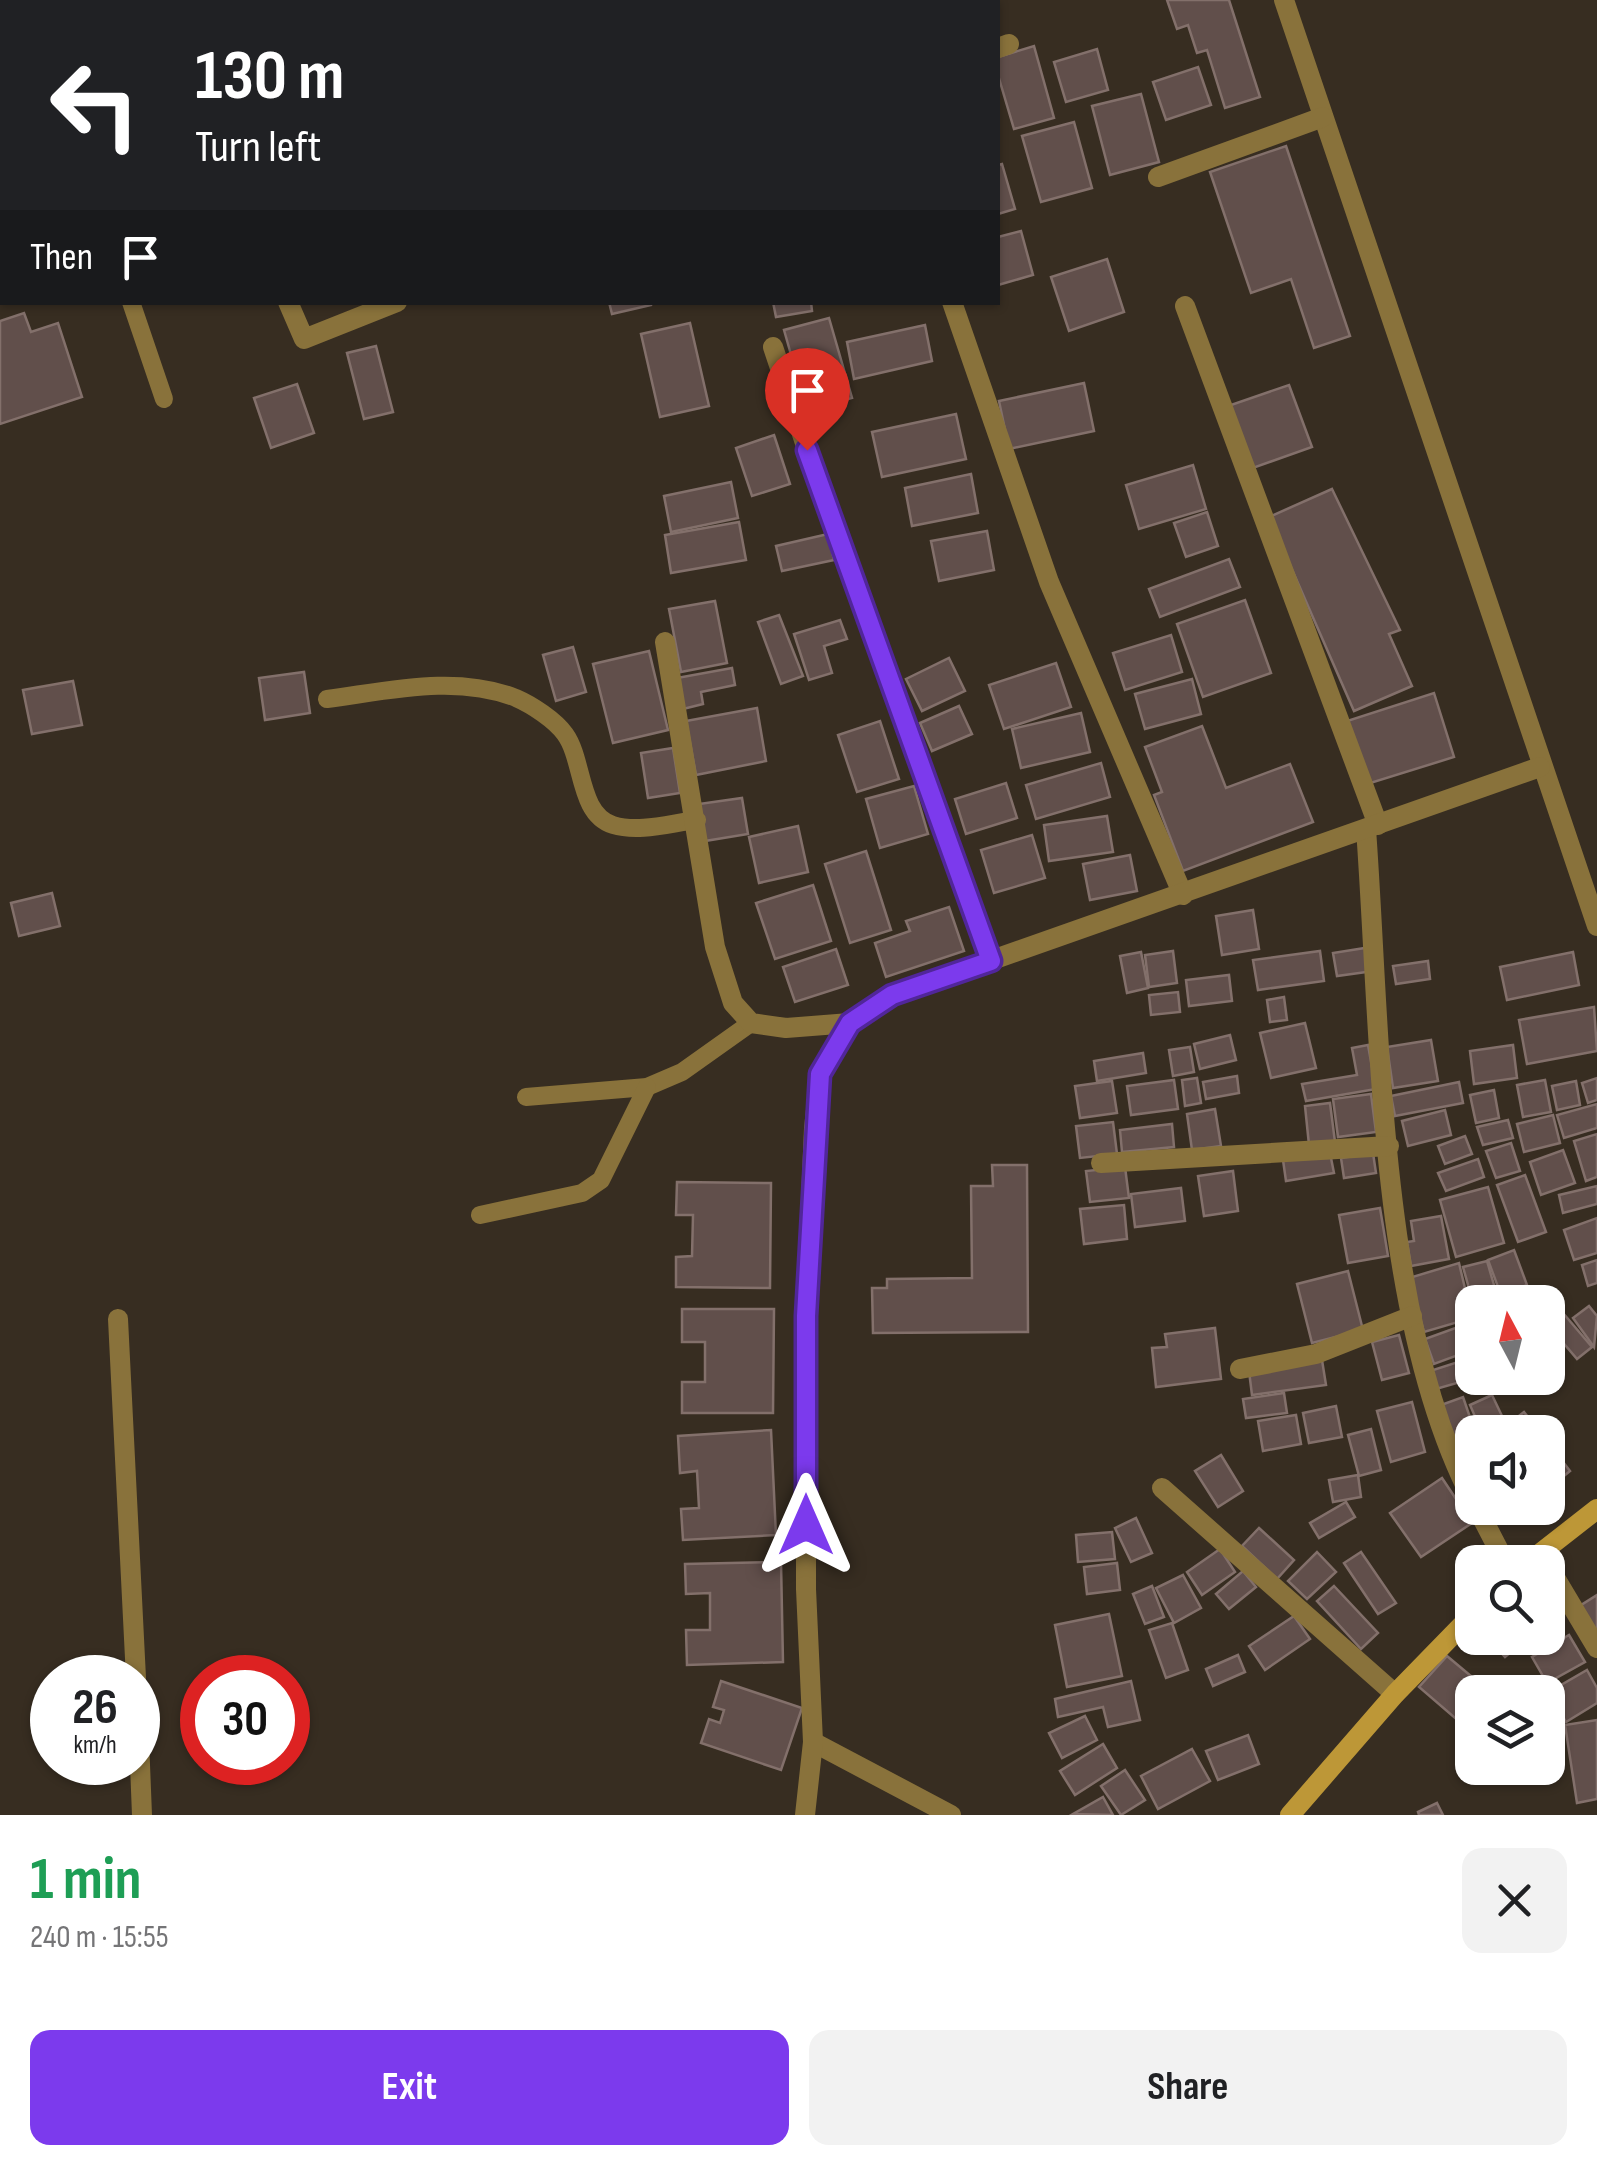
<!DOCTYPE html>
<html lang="en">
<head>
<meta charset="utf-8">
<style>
	body { margin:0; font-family:"Sofia Sans Condensed",sans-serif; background:#f2f2f2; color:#202124; height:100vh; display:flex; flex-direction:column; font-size:38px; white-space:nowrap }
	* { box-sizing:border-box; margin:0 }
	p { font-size:32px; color:#757577 }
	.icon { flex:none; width:55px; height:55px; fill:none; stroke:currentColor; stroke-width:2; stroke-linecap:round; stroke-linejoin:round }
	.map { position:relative; height:1815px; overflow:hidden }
	.sheet { display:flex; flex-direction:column; background:#fff; flex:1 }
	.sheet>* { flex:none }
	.banner { position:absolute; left:0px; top:0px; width:1000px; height:305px; box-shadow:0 2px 8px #0004; background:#202124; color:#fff; overflow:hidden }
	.needle { width:65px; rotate:353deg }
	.controls { position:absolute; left:1455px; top:1285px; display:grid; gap:20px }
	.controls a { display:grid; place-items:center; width:110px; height:110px; border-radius:20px; background:#fff; box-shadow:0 2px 8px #0004; font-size:50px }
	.speed { position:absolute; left:30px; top:1655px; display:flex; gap:20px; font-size:50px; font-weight:700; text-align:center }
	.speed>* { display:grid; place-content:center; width:130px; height:130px; border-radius:50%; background:#fff; box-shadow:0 2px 8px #0004; line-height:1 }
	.speed small { font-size:25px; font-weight:400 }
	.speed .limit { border:15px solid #d22; background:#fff; color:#111 }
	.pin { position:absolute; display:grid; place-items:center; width:85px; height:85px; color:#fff; margin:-102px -42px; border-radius:50% 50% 50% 0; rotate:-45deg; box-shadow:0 0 10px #0007 }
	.pin .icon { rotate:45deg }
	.me { position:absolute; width:110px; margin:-55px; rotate:0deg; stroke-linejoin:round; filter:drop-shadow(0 0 8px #0008) }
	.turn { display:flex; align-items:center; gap:35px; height:210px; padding:0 30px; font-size:45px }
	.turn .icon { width:130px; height:130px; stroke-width:2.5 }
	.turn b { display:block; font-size:70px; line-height:85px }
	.then { display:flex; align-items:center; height:95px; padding:0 30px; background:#0003; gap:20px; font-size:38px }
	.round { display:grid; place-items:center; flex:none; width:105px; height:105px; border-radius:20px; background:#f2f2f2 }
	.headline { display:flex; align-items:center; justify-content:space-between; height:170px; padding:0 30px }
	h1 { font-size:60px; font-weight:700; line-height:75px; color:#1e9e55 }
	.primary-button { display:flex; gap:20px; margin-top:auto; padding:20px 30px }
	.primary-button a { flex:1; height:115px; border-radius:20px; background:#7c3aed; color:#fff; font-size:40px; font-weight:700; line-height:115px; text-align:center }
	.primary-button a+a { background:#f2f2f2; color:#202124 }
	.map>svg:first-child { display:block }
	.building { fill:#614f4b; stroke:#83706b; stroke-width:2.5 }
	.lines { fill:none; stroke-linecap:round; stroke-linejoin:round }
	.lane { stroke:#89723b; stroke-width:18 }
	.street { stroke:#89723b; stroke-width:20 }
	.secondary { stroke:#bd9737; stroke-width:20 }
	.route-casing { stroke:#51269a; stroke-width:25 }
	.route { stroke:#7c3aed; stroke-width:18 }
</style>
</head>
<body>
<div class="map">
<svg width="1597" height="1815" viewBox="0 0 1597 1815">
	<rect width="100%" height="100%" fill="#372d21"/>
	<g class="building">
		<polygon points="1167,0 1229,0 1260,97 1225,108 1207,50 1197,53 1188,25 1177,29"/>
		<polygon points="1034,46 1054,118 1014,129 998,75 998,57"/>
		<polygon points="1097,49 1108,90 1066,102 1054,62"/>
		<polygon points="1198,67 1211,105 1166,120 1153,82"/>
		<polygon points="1141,94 1159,162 1110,175 1092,106"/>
		<polygon points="1074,122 1092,188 1041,202 1022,136"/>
		<polygon points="1286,146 1350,336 1314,348 1291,279 1251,293 1210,172"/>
		<polygon points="1002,164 1015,209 998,214 998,165"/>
		<polygon points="1021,231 1033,275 998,285 998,237"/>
		<polygon points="1107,259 1124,312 1069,331 1051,277"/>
		<polygon points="609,302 651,302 651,305 612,314"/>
		<polygon points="773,302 811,302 812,311 776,317"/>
		<polygon points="24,313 31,332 58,323 82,397 0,424 0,321"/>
		<polygon points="829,318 852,398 807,411 784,330"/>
		<polygon points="690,323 709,406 660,417 641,334"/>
		<polygon points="925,325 932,361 854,379 847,342"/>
		<polygon points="376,346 393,412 364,419 347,353"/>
		<polygon points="1084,383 1094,431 1009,449 999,401"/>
		<polygon points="297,384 314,433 271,448 254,398"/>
		<polygon points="1289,385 1312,447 1250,469 1228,406"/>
		<polygon points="956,414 966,459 882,477 872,432"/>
		<polygon points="774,435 790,484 752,496 736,448"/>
		<polygon points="1193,465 1206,509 1139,529 1126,485"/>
		<polygon points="971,474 978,513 912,526 905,488"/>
		<polygon points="731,482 738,518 671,532 664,496"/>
		<polygon points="1332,489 1400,630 1389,634 1412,686 1354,711 1269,517"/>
		<polygon points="1207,512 1218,546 1186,557 1174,523"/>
		<polygon points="739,522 746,560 671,573 665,535"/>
		<polygon points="987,531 994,570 939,581 931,541"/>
		<polygon points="828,534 834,560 782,571 776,546"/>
		<polygon points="1229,559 1240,587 1160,617 1149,589"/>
		<polygon points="1245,600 1271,673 1203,697 1177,624"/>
		<polygon points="715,601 727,663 681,672 669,609"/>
		<polygon points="779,615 803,676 781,684 758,622"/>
		<polygon points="840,620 847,639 824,646 832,673 809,680 794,634"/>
		<polygon points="1171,635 1182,672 1125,690 1113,653"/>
		<polygon points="573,647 586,692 556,701 543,655"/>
		<polygon points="649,651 668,730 613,743 593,664"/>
		<polygon points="949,658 965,691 922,711 906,679"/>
		<polygon points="1056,663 1071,707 1004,729 989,685"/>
		<polygon points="732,668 735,685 701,692 703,704 683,709 677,678"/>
		<polygon points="304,672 310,713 265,720 259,678"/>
		<polygon points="1192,679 1201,714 1145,729 1135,694"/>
		<polygon points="73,681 82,725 32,734 23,690"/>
		<polygon points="1434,693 1454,757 1364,785 1344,722"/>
		<polygon points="959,706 972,734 932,751 920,723"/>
		<polygon points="757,708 766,761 696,775 686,721"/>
		<polygon points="1081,713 1090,752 1021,768 1012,729"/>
		<polygon points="880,721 899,779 857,792 838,735"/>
		<polygon points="1202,726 1226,788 1290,764 1313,822 1183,871 1154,795 1162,792 1145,747"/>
		<polygon points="673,748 680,793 648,798 641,753"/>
		<polygon points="1101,763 1110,797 1036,819 1026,785"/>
		<polygon points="1006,783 1017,818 966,834 955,799"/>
		<polygon points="914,786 928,834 880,848 866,799"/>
		<polygon points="742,798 748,834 705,841 699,804"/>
		<polygon points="1107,816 1113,852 1049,861 1044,825"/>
		<polygon points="798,826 808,872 759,883 749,837"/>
		<polygon points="1032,835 1045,878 994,893 981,850"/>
		<polygon points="866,851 891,930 850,943 825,864"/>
		<polygon points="1130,855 1137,891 1090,900 1083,864"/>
		<polygon points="813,885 831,941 775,959 756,903"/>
		<polygon points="52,893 60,926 19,936 11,903"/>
		<polygon points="949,907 964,951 886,977 875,943 910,931 906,921"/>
		<polygon points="1253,910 1259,949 1222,955 1216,916"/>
		<polygon points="1371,947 1374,971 1337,976 1333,953"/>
		<polygon points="836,949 848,985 795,1002 783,967"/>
		<polygon points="1173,951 1177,983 1149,987 1145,955"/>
		<polygon points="1320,951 1324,981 1258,990 1253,960"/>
		<polygon points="1141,952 1148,988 1127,993 1120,956"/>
		<polygon points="1573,952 1579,985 1507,1000 1500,967"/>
		<polygon points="1428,961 1430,979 1396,984 1393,966"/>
		<polygon points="1229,975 1232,1001 1189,1006 1186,980"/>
		<polygon points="1178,992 1180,1012 1151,1015 1149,995"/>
		<polygon points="1284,997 1287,1020 1270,1022 1267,1000"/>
		<polygon points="1594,1007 1597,1051 1527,1064 1519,1020"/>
		<polygon points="1305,1023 1316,1068 1271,1078 1260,1033"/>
		<polygon points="1230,1035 1236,1060 1200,1069 1194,1044"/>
		<polygon points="1431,1040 1438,1081 1393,1088 1387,1047"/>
		<polygon points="1368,1045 1376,1089 1306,1101 1302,1084 1357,1075 1352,1048"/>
		<polygon points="1513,1045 1517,1078 1474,1084 1470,1051"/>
		<polygon points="1190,1047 1194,1072 1173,1076 1169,1050"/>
		<polygon points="1143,1053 1146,1073 1097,1081 1094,1061"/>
		<polygon points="1237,1076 1239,1093 1206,1099 1203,1082"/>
		<polygon points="1197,1078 1201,1103 1185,1106 1182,1080"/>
		<polygon points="1597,1078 1597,1100 1588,1103 1582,1083"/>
		<polygon points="1174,1080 1178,1109 1131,1115 1127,1086"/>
		<polygon points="1545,1080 1551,1112 1523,1117 1517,1085"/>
		<polygon points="1112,1081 1117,1113 1080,1118 1075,1086"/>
		<polygon points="1576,1081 1580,1105 1557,1110 1552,1086"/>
		<polygon points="1459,1082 1463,1103 1395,1116 1391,1096"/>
		<polygon points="1494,1090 1499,1118 1476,1123 1470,1095"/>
		<polygon points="1371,1094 1376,1132 1338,1137 1333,1099"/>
		<polygon points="1330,1103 1335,1142 1309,1145 1305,1106"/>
		<polygon points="1597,1104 1597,1128 1564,1138 1557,1115"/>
		<polygon points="1215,1109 1221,1146 1192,1150 1187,1114"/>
		<polygon points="1445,1110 1451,1135 1408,1146 1402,1121"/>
		<polygon points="1553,1115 1560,1143 1524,1152 1517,1124"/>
		<polygon points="1508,1120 1513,1138 1483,1145 1477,1127"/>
		<polygon points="1113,1122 1117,1154 1080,1158 1076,1126"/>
		<polygon points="1172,1124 1174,1147 1122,1152 1120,1130"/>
		<polygon points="1597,1134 1597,1177 1586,1181 1574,1141"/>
		<polygon points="1465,1136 1472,1154 1445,1164 1438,1146"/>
		<polygon points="1511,1143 1520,1171 1496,1178 1486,1151"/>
		<polygon points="1563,1150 1575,1183 1541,1195 1530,1162"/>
		<polygon points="1330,1153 1334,1173 1286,1181 1283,1160"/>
		<polygon points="1373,1153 1376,1173 1344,1178 1341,1158"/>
		<polygon points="1478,1159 1484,1177 1446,1191 1438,1173"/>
		<polygon points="992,1165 1027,1165 1028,1332 873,1333 872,1288 887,1288 887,1279 972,1278 971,1186 993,1186"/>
		<polygon points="1125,1167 1129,1198 1090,1202 1086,1171"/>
		<polygon points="1233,1171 1238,1211 1204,1216 1198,1176"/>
		<polygon points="1525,1175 1546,1232 1518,1242 1497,1185"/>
		<polygon points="677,1182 771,1183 770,1288 676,1287 676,1257 692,1256 693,1215 676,1215"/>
		<polygon points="1597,1186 1597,1204 1563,1213 1559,1195"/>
		<polygon points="1488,1187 1504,1243 1456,1257 1440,1200"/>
		<polygon points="1181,1188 1185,1221 1135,1227 1131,1194"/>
		<polygon points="1124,1205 1127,1239 1084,1244 1080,1209"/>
		<polygon points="1380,1208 1388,1256 1348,1263 1339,1215"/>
		<polygon points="1441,1216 1449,1259 1411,1266 1407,1242 1414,1241 1411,1221"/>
		<polygon points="1597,1218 1597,1253 1574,1260 1564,1230"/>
		<polygon points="1514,1250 1527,1285 1501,1295 1488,1260"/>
		<polygon points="1597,1260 1597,1283 1588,1286 1582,1265"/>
		<polygon points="1487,1261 1496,1292 1472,1299 1463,1267"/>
		<polygon points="1459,1263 1472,1318 1424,1332 1409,1278"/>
		<polygon points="1348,1271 1363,1330 1312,1343 1297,1284"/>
		<polygon points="1589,1306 1597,1316 1594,1347 1573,1318"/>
		<polygon points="682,1309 774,1309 773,1413 682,1413 682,1382 705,1382 705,1342 682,1342"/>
		<polygon points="1563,1313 1592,1347 1577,1359 1549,1326"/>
		<polygon points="1472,1322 1472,1350 1434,1364 1425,1339"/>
		<polygon points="1215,1328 1221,1379 1156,1387 1152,1348 1167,1347 1165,1334"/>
		<polygon points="1399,1335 1409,1373 1382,1380 1372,1342"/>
		<polygon points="1322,1360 1326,1385 1252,1395 1249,1371"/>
		<polygon points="1458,1362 1464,1381 1436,1389 1430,1371"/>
		<polygon points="1284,1393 1287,1413 1246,1418 1243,1399"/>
		<polygon points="1492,1395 1503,1418 1480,1428 1470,1405"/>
		<polygon points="1463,1397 1475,1432 1472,1439 1456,1445 1441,1405"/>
		<polygon points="1412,1402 1425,1452 1391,1462 1377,1411"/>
		<polygon points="1336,1406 1342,1437 1309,1443 1303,1413"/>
		<polygon points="1524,1412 1540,1432 1498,1432"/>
		<polygon points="1296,1415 1301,1444 1263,1451 1258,1421"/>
		<polygon points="1371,1429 1381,1470 1359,1476 1348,1435"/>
		<polygon points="771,1430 776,1535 683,1540 681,1509 699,1508 697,1471 680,1473 678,1436"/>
		<polygon points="1548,1442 1570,1471 1548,1489"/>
		<polygon points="1221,1455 1243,1491 1218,1507 1195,1471"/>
		<polygon points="1358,1475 1361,1497 1333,1502 1329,1480"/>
		<polygon points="1442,1478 1472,1523 1421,1557 1390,1513"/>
		<polygon points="1346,1502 1355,1517 1319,1538 1310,1523"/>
		<polygon points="1136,1518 1152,1553 1131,1562 1115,1528"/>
		<polygon points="1259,1528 1294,1560 1277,1579 1242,1546"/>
		<polygon points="1112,1532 1115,1559 1078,1562 1076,1535"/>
		<polygon points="1220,1549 1235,1572 1202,1595 1187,1572"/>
		<polygon points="1317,1552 1336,1572 1307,1599 1288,1581"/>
		<polygon points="1361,1552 1396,1603 1378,1614 1344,1563"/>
		<polygon points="781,1562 783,1662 687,1665 686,1630 710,1630 710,1593 686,1594 685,1564"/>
		<polygon points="1117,1563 1120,1590 1087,1594 1084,1567"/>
		<polygon points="1243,1571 1256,1587 1229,1609 1216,1594"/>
		<polygon points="1183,1575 1201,1608 1174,1623 1156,1588"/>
		<polygon points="1152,1586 1164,1617 1145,1624 1133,1594"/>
		<polygon points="1334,1586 1378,1633 1361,1649 1317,1601"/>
		<polygon points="1548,1588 1565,1611 1548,1624"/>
		<polygon points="1597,1595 1597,1637 1578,1607"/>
		<polygon points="1109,1614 1122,1676 1067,1687 1055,1625"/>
		<polygon points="1294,1616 1310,1639 1265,1670 1249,1646"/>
		<polygon points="1172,1623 1188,1670 1166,1678 1149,1630"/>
		<polygon points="1569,1635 1585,1662 1547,1683 1532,1657"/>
		<polygon points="1488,1638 1519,1638 1523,1642 1505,1657"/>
		<polygon points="1238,1655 1245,1672 1213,1686 1206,1669"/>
		<polygon points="1447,1656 1490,1692 1472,1692 1469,1730 1419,1687"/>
		<polygon points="1587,1670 1597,1688 1597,1703 1566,1722 1549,1692"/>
		<polygon points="721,1681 802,1708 781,1770 701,1743 709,1719 720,1723 724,1710 713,1707"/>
		<polygon points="1131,1681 1140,1720 1108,1727 1103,1707 1058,1717 1055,1699"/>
		<polygon points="1085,1716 1097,1740 1062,1758 1049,1733"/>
		<polygon points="1597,1720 1597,1799 1577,1803 1565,1725"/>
		<polygon points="1248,1735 1259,1764 1218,1780 1206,1751"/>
		<polygon points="1103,1744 1117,1768 1075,1795 1060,1771"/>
		<polygon points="1192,1749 1210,1781 1158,1809 1141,1776"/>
		<polygon points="1125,1770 1145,1800 1121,1815 1101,1786"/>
		<polygon points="1103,1797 1113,1815 1073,1814"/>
		<polygon points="1437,1803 1443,1815 1419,1815 1418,1812"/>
	</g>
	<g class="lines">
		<g class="lane">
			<polyline points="131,302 164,399"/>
			<path d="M327,699c61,-8 129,-25 189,-1 16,7 39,22 49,36 19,26 13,80 48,91 26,8 58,-2 84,-5"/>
			<polyline points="526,1097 647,1087 682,1072 751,1023"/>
			<polyline points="480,1215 582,1193 601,1180 647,1087"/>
		</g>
		<g class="street">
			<polyline points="604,0 605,2"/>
			<polyline points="675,0 676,2"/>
			<polyline points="1284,0 1597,926"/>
			<polyline points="647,2 653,0"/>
			<polyline points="998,48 1009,44"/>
			<polyline points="0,98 2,106"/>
			<polyline points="1158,177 1323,117"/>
			<polyline points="0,240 2,240"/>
			<polyline points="288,302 304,339 397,302"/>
			<polyline points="952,302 1049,582 1183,895"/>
			<polyline points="1185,306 1378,825"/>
			<polyline points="773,347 830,518 991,961"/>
			<polyline points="665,642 715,947 733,1003 751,1023 786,1028 850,1023"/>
			<path d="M1366,829c15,205 12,488 106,670"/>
			<polyline points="1101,1163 1389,1146"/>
			<polyline points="118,1319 136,1678"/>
			<polyline points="1240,1369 1316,1354 1412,1316"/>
			<polyline points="1162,1488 1395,1694"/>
			<polyline points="1477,1508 1505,1562"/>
			<polyline points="1548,1566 1597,1648"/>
			<polyline points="138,1714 142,1815"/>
			<polyline points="813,1742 951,1815"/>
			<polyline points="805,1815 813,1742 806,1589 806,1316 814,1128 820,1074 850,1023 893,995 1540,767"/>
		</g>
		<g class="secondary">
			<polyline points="1529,1562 1597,1509"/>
			<polyline points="1290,1815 1395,1694 1472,1615"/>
		</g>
	</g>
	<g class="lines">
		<g class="route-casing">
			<polyline id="route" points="806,1525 806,1316 820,1074 850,1023 892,995 991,961 807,450"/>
		</g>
		<use href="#route" class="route"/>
	</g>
</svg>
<div class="controls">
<a><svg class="needle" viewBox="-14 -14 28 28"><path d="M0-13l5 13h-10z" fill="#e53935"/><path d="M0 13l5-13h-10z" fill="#757577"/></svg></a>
<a><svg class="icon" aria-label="sound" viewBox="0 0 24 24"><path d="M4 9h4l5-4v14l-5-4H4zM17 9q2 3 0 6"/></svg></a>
<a><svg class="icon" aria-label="search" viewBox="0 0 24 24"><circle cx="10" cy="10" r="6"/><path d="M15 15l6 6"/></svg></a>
<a><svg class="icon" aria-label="layers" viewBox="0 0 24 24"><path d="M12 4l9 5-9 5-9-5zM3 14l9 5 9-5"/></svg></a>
</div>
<div class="speed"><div>26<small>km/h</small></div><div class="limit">30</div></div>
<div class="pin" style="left:807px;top:450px;background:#d93025"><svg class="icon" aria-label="arrive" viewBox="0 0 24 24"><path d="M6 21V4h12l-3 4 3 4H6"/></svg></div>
<svg class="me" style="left:806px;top:1525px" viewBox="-20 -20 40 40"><path d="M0-17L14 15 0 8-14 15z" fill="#7c3aed" stroke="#fff" stroke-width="4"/></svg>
<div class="banner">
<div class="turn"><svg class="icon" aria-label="left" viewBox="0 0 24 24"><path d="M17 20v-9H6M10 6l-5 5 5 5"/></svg><div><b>130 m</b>Turn left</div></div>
<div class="then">Then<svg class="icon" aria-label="arrive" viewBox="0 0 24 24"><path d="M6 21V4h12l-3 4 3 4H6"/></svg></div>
</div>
</div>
<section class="sheet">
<div class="headline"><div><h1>1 min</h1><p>240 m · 15:55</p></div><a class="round"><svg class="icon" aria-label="close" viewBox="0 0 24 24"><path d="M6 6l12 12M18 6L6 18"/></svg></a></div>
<div class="primary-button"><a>Exit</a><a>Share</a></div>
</section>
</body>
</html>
